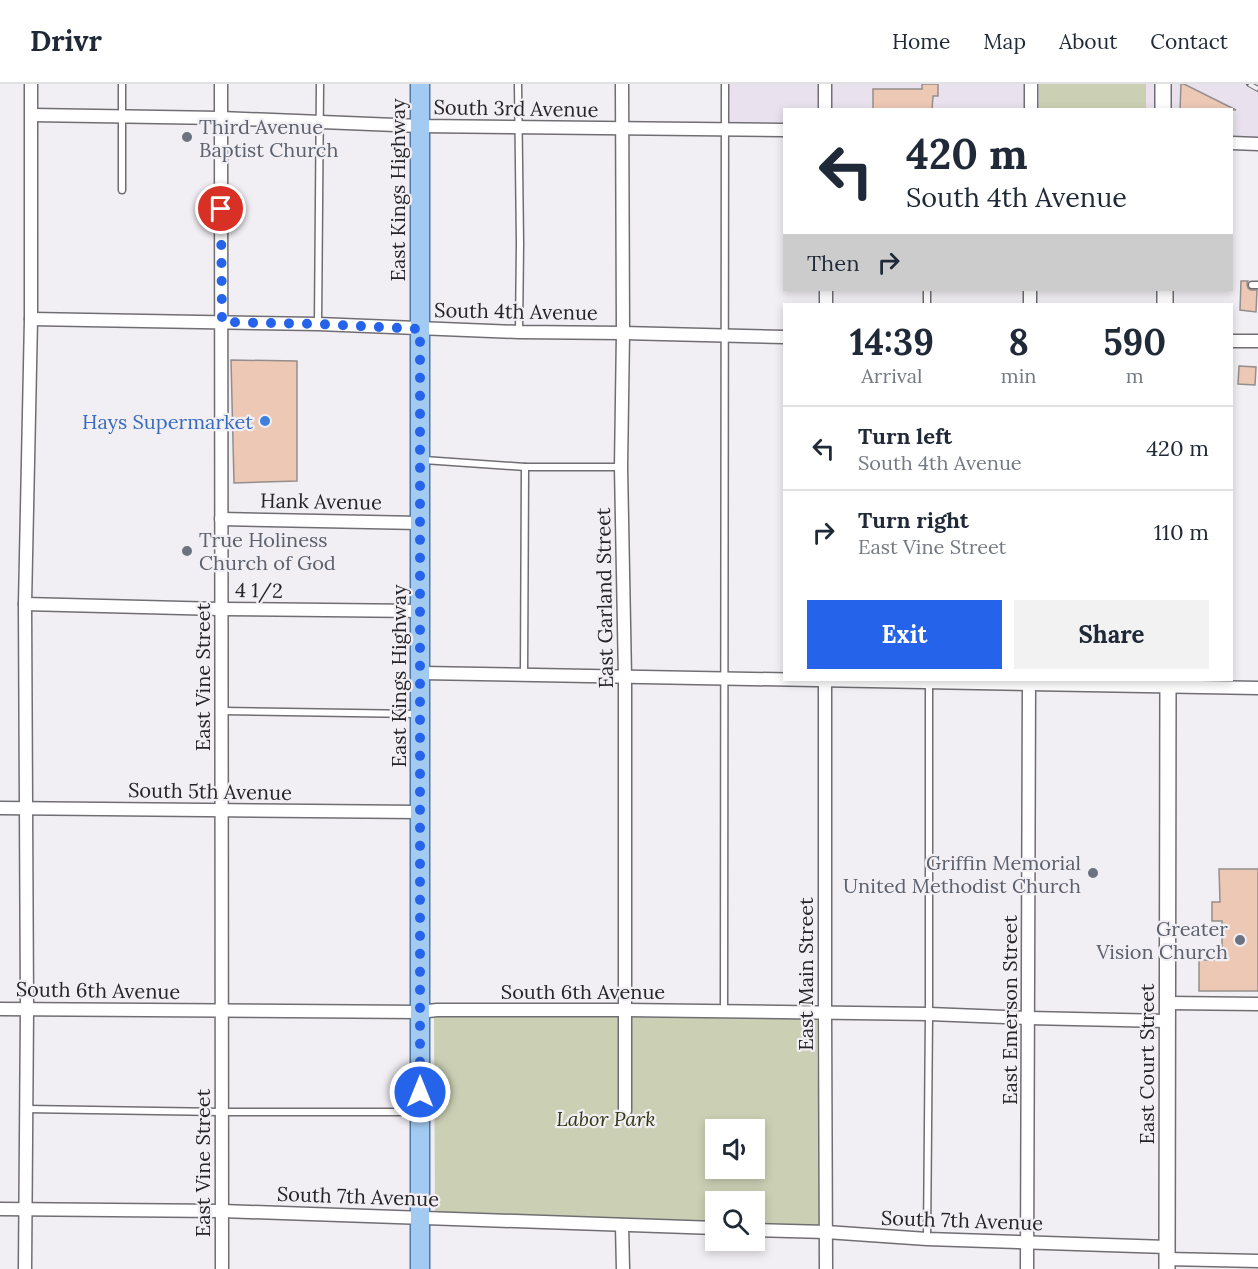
<!DOCTYPE html>
<html lang="en">
<head>
<meta charset="utf-8">
<style>
	body { margin:0; font-family:Lora,serif; background:#f2f2f3; color:#1f2937; height:100vh; display:flex; flex-direction:column; font-size:22px; white-space:nowrap }
	* { box-sizing:border-box; margin:0 }
	p { font-size:20px; color:#747a83 }
	.icon { flex:none; width:33px; height:33px; fill:none; stroke:currentColor; stroke-width:2; stroke-linecap:round; stroke-linejoin:round }
	.map { position:relative; flex:1; overflow:hidden }
	.side { position:absolute; left:783px; top:219px; width:450px; height:378px; display:flex; flex-direction:column; background:#fff; border-radius:0px; box-shadow:0 3px 9px #0003 }
	.side>* { flex:none }
	.top-card { position:absolute; left:783px; top:24px; width:450px; height:183px; border-radius:0px; box-shadow:0 3px 9px #0003; background:#fff; color:#1f2937; overflow:hidden }
	.controls { position:absolute; left:705px; top:1035px; display:grid; gap:12px }
	.controls a { display:grid; place-items:center; width:60px; height:60px; border-radius:0px; background:#fff; box-shadow:0 3px 9px #0003; font-size:30px }
	.pin { position:absolute; display:grid; place-items:center; width:51px; height:51px; color:#fff; margin:-26px; border:3px solid #fff; border-radius:50%; box-shadow:0 2px 6px #0007 }
	.me { position:absolute; width:66px; margin:-33px; rotate:0deg; stroke-linejoin:round; filter:drop-shadow(0 0 4px #0008) }
	.turn { display:flex; align-items:center; gap:21px; height:126px; padding:0 24px; font-size:27px }
	.turn .icon { width:78px; height:78px; stroke-width:2.5 }
	.turn b { display:block; font-size:42px; line-height:51px }
	.then { display:flex; align-items:center; height:57px; padding:0 24px; background:#0003; gap:12px; font-size:22px }
	.eta { display:flex; justify-content:space-evenly; align-items:center; height:102px; text-align:center }
	.eta b { font-size:36px; font-weight:800; line-height:42px }
	.cta { display:flex; gap:12px; margin-top:auto; padding:12px 24px }
	.cta a { flex:1; height:69px; border-radius:0px; background:#2563eb; color:#fff; font-size:24px; font-weight:800; line-height:69px; text-align:center }
	.cta a+a { background:#f2f2f3; color:#1f2937 }
	ul { padding:0; list-style:none }
	li { display:flex; align-items:center; gap:18px; height:84px; padding:0 24px; border-top:2px solid #e0e1e3 }
	li div { flex:1 }
	li b { display:block; font-size:22px }
	li em { font-style:normal }
	header { display:flex; align-items:center; gap:36px; box-sizing:border-box; height:84px; padding:0 30px; background:#fff; border-bottom:2px solid #e0e1e3 }
	header strong { font-size:28px }
	nav { display:flex; gap:33px; margin-inline-start:auto; font-size:21px }
	.map>svg:first-child { display:block }
	.built { fill:#e9e2ee }
	.green { fill:#cbd0b4; fill-rule:evenodd }
	.building { fill:#edc8b5; stroke:#948e8c; stroke-width:1.5 }
	.lines { fill:none; stroke-linecap:round; stroke-linejoin:round }
	.service-casing { stroke:#716e73; stroke-width:9 }
	.minor-casing { stroke:#716e73; stroke-width:15 }
	.tertiary-casing { stroke:#716e73; stroke-width:18 }
	.primary-casing { stroke:#4f7aa3; stroke-width:21 }
	.service { stroke:#fff; stroke-width:6 }
	.minor { stroke:#fff; stroke-width:12 }
	.tertiary { stroke:#fff; stroke-width:15 }
	.primary { stroke:#a3cbf1; stroke-width:18 }
	.rail-casing { stroke:#6b6a6d; stroke-width:6 }
	.rail { stroke:#f1eef4; stroke-width:4; stroke-dasharray:11; stroke-linecap:butt }
	.route { stroke:#2563eb; stroke-width:10; stroke-dasharray:0 18 }
	.worship-dot { fill:#6b7280; stroke:#f1eef4; stroke-width:2 }
	.shop-dot { fill:#3f7fe0; stroke:#f1eef4; stroke-width:2 }
	.labels { text-anchor:middle; dominant-baseline:central; stroke-width:4.5; stroke-linejoin:round; paint-order:stroke }
	.street-label { font-size:20px; fill:#252426; stroke:#f1eef4 }
	.worship-label { font-size:20px; fill:#5b616d; stroke:#f1eef4; text-anchor:start }
	.shop-label { font-size:20px; fill:#366cbe; stroke:#f1eef4; text-anchor:end }
	.park-label { font-size:20px; font-style:italic; fill:#33390d; stroke:#f1eef4 }
</style>
</head>
<body>
<header>
<strong>Drivr</strong>
<nav><a>Home</a><a>Map</a><a>About</a><a>Contact</a></nav>
</header>
<div class="map">
<svg width="1258" height="1185" viewBox="0 0 1258 1185">
	<rect width="100%" height="100%" fill="#f1eef4"/>
	<g class="built">
		<polygon points="727,0 1158,0 1159,25 784,26 784,38 727,38"/>
		<polygon points="1167,0 1258,0 1258,55 1232,54 1232,26 1167,25"/>
	</g>
	<g class="green">
		<rect x="1039" y="0" width="107" height="25"/>
		<path d="M434,931l383,4 3,207 -65,-2 -1,-22h-38l-1,20 -280,-10zM716,1046h38v38h-38z"/>
	</g>
	<g class="building">
		<polygon points="922,0 938,0 938,12 933,12 932,26 873,26 873,5 922,5"/>
		<polygon points="1181,0 1184,0 1236,26 1180,26"/>
		<polygon points="1241,197 1248,197 1247,200 1248,204 1251,206 1257,206 1256,228 1240,226"/>
		<polygon points="231,276 297,277 297,397 234,399"/>
		<polygon points="1239,282 1256,283 1255,301 1238,300"/>
		<polygon points="1219,785 1258,785 1258,907 1199,907 1199,876 1222,876 1222,837 1212,837 1212,818 1220,818"/>
	</g>
	<g class="lines">
		<g class="service-casing">
			<g id="service">
				<polyline points="122,0 122,106"/>
				<polyline points="518,0 520,159 519,248"/>
				<polyline points="1252,201 1258,201"/>
				<polyline points="927,206 927,220"/>
				<polyline points="318,240 320,0"/>
				<polyline points="424,376 525,383 621,383"/>
				<polyline points="524,591 525,383"/>
				<polyline points="222,627 417,630"/>
				<polyline points="724,927 725,0"/>
				<polyline points="26,1025 222,1028 419,1028"/>
				<polyline points="927,1155 929,930 929,599"/>
			</g>
		</g>
		<g class="minor-casing">
			<g id="minor">
				<polyline points="221,0 222,1185"/>
				<polyline points="622,0 623,249 621,383 625,594 625,1027"/>
				<polyline points="825,26 825,0"/>
				<polyline points="1031,26 1031,0"/>
				<polyline points="32,31 221,34 420,42 784,46"/>
				<polyline points="1232,59 1258,60"/>
				<polyline points="826,206 826,220"/>
				<polyline points="1030,220 1030,206"/>
				<polyline points="31,235 318,240 519,248 623,249 784,253"/>
				<polyline points="1232,257 1258,257"/>
				<polyline points="221,435 420,439"/>
				<polyline points="25,520 221,525 421,527"/>
				<polyline points="421,589 1258,604"/>
				<polyline points="825,596 825,929 826,1185"/>
				<polyline points="0,724 420,728"/>
				<polyline points="1167,919 1258,920"/>
				<polyline points="0,925 420,928 437,926 625,926 929,930 1028,934 1167,937"/>
				<polyline points="0,1125 222,1127 716,1144"/>
				<polyline points="622,1141 623,1185"/>
				<polyline points="754,1146 826,1148 927,1155 1167,1163"/>
				<polyline points="1167,1175 1258,1177"/>
				<polyline points="25,1185 27,925 25,520 31,235 31,0"/>
				<polyline points="1027,1185 1029,596"/>
			</g>
		</g>
		<g class="tertiary-casing">
			<g id="tertiary">
				<polyline points="1163,0 1163,26"/>
				<polyline points="1165,206 1165,220"/>
				<polyline points="1167,1185 1168,596"/>
			</g>
		</g>
		<g class="primary-casing">
			<polyline id="primary" points="420,1185 420,0"/>
		</g>
		<use href="#service" class="service"/>
		<use href="#minor" class="minor"/>
		<use href="#tertiary" class="tertiary"/>
		<use href="#primary" class="primary"/>
		<g class="rail-casing">
			<polyline id="rail" points="1249,0 1258,5"/>
		</g>
		<use href="#rail" class="rail"/>
	</g>
	<g class="lines">
		<polyline class="route" points="221,125 222,238 318,240 420,245 420,1008"/>
	</g>
	<g class="worship-dot">
		<circle cx="187" cy="53" r="6"/>
		<circle cx="187" cy="467" r="6"/>
		<circle cx="1093" cy="789" r="6"/>
		<circle cx="1240" cy="856" r="6"/>
	</g>
	<circle class="shop-dot" cx="265" cy="337" r="6"/>
	<g class="labels">
		<g class="street-label">
			<text transform="translate(516 24) rotate(1)">South 3rd Avenue</text>
			<text transform="translate(397 106) rotate(-90)">East Kings Highway</text>
			<text transform="translate(516 227) rotate(1)">South 4th Avenue</text>
			<text transform="translate(321 417) rotate(1)">Hank Avenue</text>
			<text transform="translate(259 506) rotate(1)">4 1/2</text>
			<text transform="translate(604 514) rotate(-91)">East Garland Street</text>
			<text transform="translate(398 592) rotate(-90)">East Kings Highway</text>
			<text transform="translate(202 593) rotate(-90)">East Vine Street</text>
			<text transform="translate(210 707) rotate(1)">South 5th Avenue</text>
			<text transform="translate(805 890) rotate(-90)">East Main Street</text>
			<text transform="translate(98 906) rotate(1)">South 6th Avenue</text>
			<text x="583" y="907">South 6th Avenue</text>
			<text transform="translate(1009 926) rotate(-90)">East Emerson Street</text>
			<text transform="translate(1146 980) rotate(-90)">East Court Street</text>
			<text transform="translate(202 1079) rotate(-90)">East Vine Street</text>
			<text transform="translate(358 1112) rotate(2)">South 7th Avenue</text>
			<text transform="translate(962 1136) rotate(2)">South 7th Avenue</text>
		</g>
		<g class="worship-label">
			<text x="199" y="42">Third Avenue<tspan x="199" dy="23">Baptist Church</tspan></text>
			<text x="199" y="455">True Holiness<tspan x="199" dy="23">Church of God</tspan></text>
			<text x="1081" y="778" text-anchor="end">Griffin Memorial<tspan x="1081" dy="23">United Methodist Church</tspan></text>
			<text x="1228" y="844" text-anchor="end">Greater<tspan x="1228" dy="23">Vision Church</tspan></text>
		</g>
		<g class="shop-label">
			<text x="253" y="337">Hays Supermarket</text>
		</g>
		<g class="park-label">
			<text x="606" y="1034">Labor Park</text>
		</g>
	</g>
</svg>
<div class="controls">
<a><svg class="icon" aria-label="sound" viewBox="0 0 24 24"><path d="M4 9h4l5-4v14l-5-4H4zM17 9q2 3 0 6"/></svg></a>
<a><svg class="icon" aria-label="search" viewBox="0 0 24 24"><circle cx="10" cy="10" r="6"/><path d="M15 15l6 6"/></svg></a>
</div>
<div class="pin" style="left:221px;top:125px;background:#d93025"><svg class="icon" aria-label="arrive" viewBox="0 0 24 24"><path d="M6 21V4h12l-3 4 3 4H6"/></svg></div>
<svg class="me" style="left:420px;top:1008px" viewBox="-20 -20 40 40"><circle r="17" fill="#2563eb" stroke="#fff" stroke-width="3"/><path d="M0-11L8 9 0 5-8 9z" fill="#fff"/></svg>
<div class="top-card">
<div class="turn"><svg class="icon" aria-label="left" viewBox="0 0 24 24"><path d="M17 20v-9H6M10 6l-5 5 5 5"/></svg><div><b>420 m</b>South 4th Avenue</div></div>
<div class="then">Then<svg class="icon" aria-label="right" viewBox="0 0 24 24"><path d="M7 20v-9h11M14 6l5 5-5 5"/></svg></div>
</div>
<section class="side">
<div class="eta">
<div><b>14:39</b><p>Arrival</p></div>
<div><b>8</b><p>min</p></div>
<div><b>590</b><p>m</p></div>
</div>
<ul>
<li><svg class="icon" aria-label="left" viewBox="0 0 24 24"><path d="M17 20v-9H6M10 6l-5 5 5 5"/></svg><div><b>Turn left</b><p>South 4th Avenue</p></div><em>420 m</em></li>
<li><svg class="icon" aria-label="right" viewBox="0 0 24 24"><path d="M7 20v-9h11M14 6l5 5-5 5"/></svg><div><b>Turn right</b><p>East Vine Street</p></div><em>110 m</em></li>
</ul>
<div class="cta"><a>Exit</a><a>Share</a></div>
</section>
</div>
</body>
</html>
